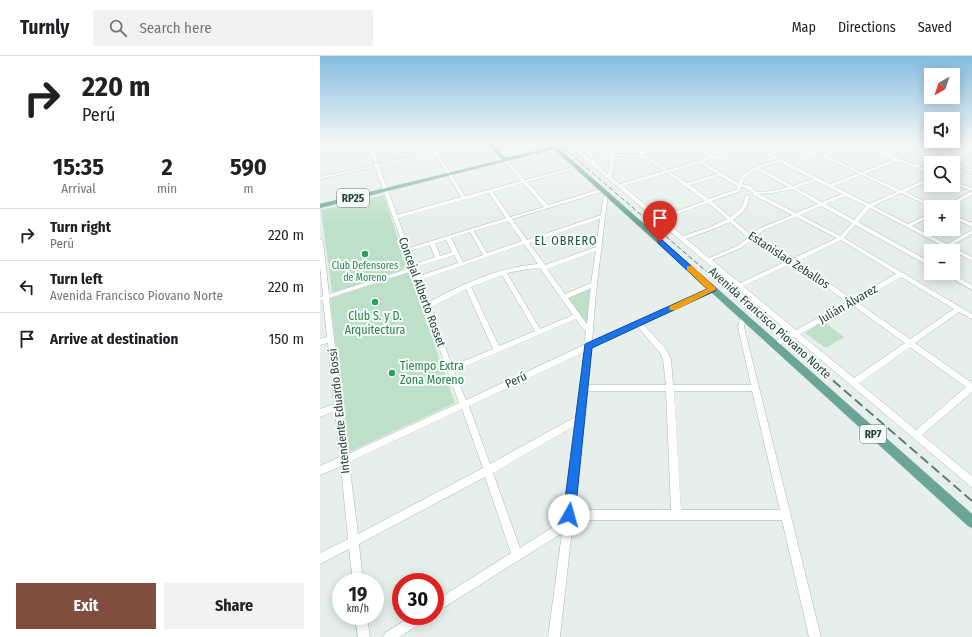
<!DOCTYPE html>
<html lang="en">
<head>
<meta charset="utf-8">
<style>
	body { margin:0; font-family:"Fira Sans Condensed",sans-serif; background:#f2f2f2; color:#202124; height:100vh; display:flex; flex-direction:column; font-size:15px; white-space:nowrap }
	* { box-sizing:border-box; margin:0 }
	p { font-size:13px; color:#757577 }
	.icon { flex:none; width:22px; height:22px; fill:none; stroke:currentColor; stroke-width:2; stroke-linecap:round; stroke-linejoin:round }
	.map { position:relative; flex:1; overflow:hidden }
	.side { display:flex; flex-direction:column; background:#fff; width:320px }
	.side>* { flex:none }
	.banner { background:#fff; color:#202124; overflow:hidden }
	.needle { width:26px; rotate:219deg }
	.tools { position:absolute; left:604px; top:12px; display:grid; gap:8px }
	.tools a { display:grid; place-items:center; width:36px; height:36px; border-radius:0px; background:#fff; box-shadow:0 2px 10px #0003; font-size:20px }
	.speed { position:absolute; left:12px; top:517px; display:flex; gap:8px; font-size:20px; font-weight:700; text-align:center }
	.speed>* { display:grid; place-content:center; width:52px; height:52px; border-radius:50%; background:#fff; box-shadow:0 2px 10px #0003; line-height:1 }
	.speed small { font-size:10px; font-weight:400 }
	.speed .limit { border:6px solid #d22; background:#fff; color:#111 }
	.pin { position:absolute; display:grid; place-items:center; width:34px; height:34px; color:#fff; margin:-41px -17px; border-radius:50% 50% 50% 0; rotate:-45deg; box-shadow:0 0 4px #0007 }
	.pin .icon { rotate:45deg }
	.me { position:absolute; width:44px; margin:-22px; rotate:7deg; stroke-linejoin:round; filter:drop-shadow(0 0 3px #0008) }
	.turn { display:flex; align-items:center; gap:14px; height:84px; padding:0 16px; font-size:18px }
	.turn .icon { width:52px; height:52px; stroke-width:2.5 }
	.turn b { display:block; font-size:28px; line-height:34px }
	.eta { display:flex; justify-content:space-evenly; align-items:center; height:68px; text-align:center }
	.eta b { font-size:24px; font-weight:700; line-height:28px }
	.action { display:flex; gap:8px; margin-top:auto; padding:8px 16px }
	.action a { flex:1; height:46px; border-radius:0px; background:#7f4e3f; color:#fff; font-size:16px; font-weight:700; line-height:46px; text-align:center }
	.action a+a { background:#f2f2f2; color:#202124 }
	ul { padding:0; list-style:none }
	li { display:flex; align-items:center; gap:12px; height:52px; padding:0 16px; border-top:1px solid #e0e0e0 }
	li div { flex:1 }
	li b { display:block; font-size:15px }
	li em { font-style:normal }
	header { display:flex; align-items:center; gap:24px; box-sizing:border-box; height:56px; padding:0 20px; background:#fff; border-bottom:1px solid #e0e0e0 }
	header strong { font-size:19px }
	nav { display:flex; gap:22px; margin-inline-start:auto; font-size:14px }
	.search { width:280px; height:36px; background:#f2f2f2; display:flex; align-items:center; gap:10px; box-sizing:border-box; padding:0 14px; border-radius:0px; color:#757577; font-size:15px }
	main { display:flex; flex:1; min-height:0 }
	.map>svg:first-child { display:block }
	.green { fill:#bfe0c8 }
	.lines { fill:none; stroke-linecap:round; stroke-linejoin:round }
	.minor-casing { stroke:#a8b8b2; stroke-width:1 }
	.major-casing { stroke:#c2cac8; stroke-width:1 }
	.minor { fill:#fff; fill-rule:evenodd }
	.major { fill:#6aa596; fill-rule:evenodd }
	.rail-far2 { stroke:#5f7d75; stroke-width:1; stroke-dasharray:5 2.5; stroke-linecap:butt }
	.rail-far1 { stroke:#5f7d75; stroke-width:1.5; stroke-dasharray:8 4; stroke-linecap:butt }
	.rail { stroke:#5f7d75; stroke-width:2; stroke-dasharray:10 4.5; stroke-linecap:butt }
	.route { fill:#1a73e8; stroke:#114b97 }
	.slow { fill:#f59e0b }
	.leisure-dot { fill:#2e9e5b; stroke:#f7fbf9; stroke-width:1.5 }
	.labels { text-anchor:middle; dominant-baseline:central; stroke-width:4; stroke-linejoin:round; paint-order:stroke }
	.far-leisure-label { font-size:10px; fill:#27864d; stroke:#f7fbf9 }
	.shield { fill:#f7fbf9; stroke:#637a73; stroke-width:1 }
	.shield-label { font-size:11px; font-weight:bold; fill:#24423a }
	.far-quarter-label { font-size:12px; letter-spacing:1px; fill:#1f5548; stroke:#f7fbf9 }
	.street-label { font-size:12px; fill:#24423a; stroke:#f7fbf9 }
	.leisure-label { font-size:12px; fill:#27864d; stroke:#f7fbf9 }
</style>
</head>
<body>
<header>
<strong>Turnly</strong>
<div class="search"><svg class="icon" aria-label="search" viewBox="0 0 24 24"><circle cx="10" cy="10" r="6"/><path d="M15 15l6 6"/></svg>Search here</div>
<nav><a>Map</a><a>Directions</a><a>Saved</a></nav>
</header>
<main>
<section class="side">
<div class="banner">
<div class="turn"><svg class="icon" aria-label="right" viewBox="0 0 24 24"><path d="M7 20v-9h11M14 6l5 5-5 5"/></svg><div><b>220 m</b>Perú</div></div>
</div>
<div class="eta">
<div><b>15:35</b><p>Arrival</p></div>
<div><b>2</b><p>min</p></div>
<div><b>590</b><p>m</p></div>
</div>
<ul>
<li><svg class="icon" aria-label="right" viewBox="0 0 24 24"><path d="M7 20v-9h11M14 6l5 5-5 5"/></svg><div><b>Turn right</b><p>Perú</p></div><em>220 m</em></li>
<li><svg class="icon" aria-label="left" viewBox="0 0 24 24"><path d="M17 20v-9H6M10 6l-5 5 5 5"/></svg><div><b>Turn left</b><p>Avenida Francisco Piovano Norte</p></div><em>220 m</em></li>
<li><svg class="icon" aria-label="arrive" viewBox="0 0 24 24"><path d="M6 21V4h12l-3 4 3 4H6"/></svg><div><b>Arrive at destination</b></div><em>150 m</em></li>
</ul>
<div class="action"><a>Exit</a><a>Share</a></div>
</section>
<div class="map">
<svg width="652" height="581" viewBox="0 0 652 581">
	<rect width="100%" height="100%" fill="#e6efeb"/>
	<g class="green">
		<polygon points="64,139 87,212 15,236 12,235 1,154 34,146 34,144 43,141 44,144"/>
		<polygon points="89,216 135,347 29,396 10,242"/>
		<polygon points="269,233 271,234 268,266 264,267 247,242"/>
		<polygon points="503,265 524,281 506,292 485,277"/>
	</g>
	<g class="lines">
		<g class="minor-casing">
			<g id="minor">
				<path d="M47,87h16l-11,3 6,18 55,-12 -5,-9h4l5,8 37,-8h5l-1,1 -40,9 27,43 56,-15 -17,-20v-2h2l19,21 53,-14v2l-51,14 21,23 53,-16h4v2l-93,28 15,21 74,-25 3,-22 2,-1 2,1 -12,99 -4,50 119,-54h4l1,1 -1,1 -72,34 23,25 5,10 2,26h78l-13,-58 3,-12h4l1,2 -2,10 77,310h-12l-27,-117h-209l-13,117h-12l14,-104 -127,80v-12l76,-48 -26,-76 -126,67 4,38h-10l-4,-33 -29,15v-11l28,-14 -7,-73 -21,9v-9l20,-9 -5,-46 -15,6v-8l14,-5 -6,-61 -8,2v-6l7,-2 -4,-37 -3,1v-4l3,-1 -3,-29v-28l3,2 6,53 82,-26 -36,-101 -55,12v-2l55,-12 -7,-18 -48,9v-2l48,-10zM115,98l26,43 -64,18 -18,-49zM203,127l21,24 -34,10 -17,-25zM169,137l17,25 -97,30 -11,-30zM280,163l-4,28 -51,18 -16,-22zM188,165l14,20 -35,12 -13,-22zM150,176l13,23 -20,7 -12,-24zM126,184l6,12 -12,4 -5,-13zM204,188l14,20c-38,3 -76,20 -109,38l-8,-22zM110,189l5,12 -20,7 -5,-13zM276,195l-5,32 -26,11 -18,-25zM134,199l4,8 -39,13 -3,-9zM220,212l33,47 -33,14 -33,-56 21,-4zM92,215l47,132 -111,51 -19,-156zM182,219l33,56 -36,15 -28,-59zM271,232l-1,4 -3,32 -19,-26zM146,233l27,60 -41,17 -21,-59zM256,263l6,9 4,3 -2,14 -118,55 -12,-29zM318,271l22,26 3,6 3,26h-78l3,-36zM264,296l-7,64 -87,48 -21,-58zM267,335h79l5,119h-97zM354,335h78l28,119h-99zM142,353l21,59 -125,66 -9,-72zM256,369l-12,95 -44,28 -27,-75z"/>
				<path d="M228,87h4l3,3 11,-3h7l-1,1 19,16 20,-5 1,-12h4l-1,11 24,1 1,-2 -15,-10c8,-1 13,8 21,9v2l-3,1 5,1 20,14 42,-13 -21,-13 -40,11 -2,-1 1,-1 39,-10h5l22,13 34,-11 -4,-2h4l4,1 10,-1 -1,1 -6,2 29,15 27,-10 -17,-8h4l64,29 32,-13 -36,-15 -1,-1h4l6,2 12,-2 -1,1 -7,2 44,19 18,-7 -36,-14 -1,-1h4l36,13 15,-6 -18,-6 -1,-1h4l19,6 17,-6v1l-14,6 14,5v2l-17,-6 -15,7 12,5h-6l-10,-4 -17,7 12,5v3l-33,-13 -33,13 36,16 30,-13v3l-26,12 31,15h-5l-30,-14 -28,13 35,18 23,-11v3l-19,10 35,18 25,-14v4l-21,12 21,11v4l-25,-13 -4,3h-7l7,-5 -73,-38 -12,14 65,36 8,-4v4l-4,2 4,3v4l-76,-42 -11,13 128,76v5l-13,-7 -44,31 57,40v9l-50,43 50,41v11l-3,-2 -175,-148 -17,10h-4l-1,-2 1,-2 17,-10 -222,-188 -14,3zM431,91l25,13c-15,5 -31,8 -38,23l-34,-21zM494,97l44,20 -28,11 -43,-22zM296,100l30,2 18,13 -44,13 -8,-6 2,-21zM290,102l-2,16 -14,-12zM459,106l34,17 -20,7 -33,-18zM380,107l17,11 -30,9 -17,-11zM436,113l32,18 -16,4 -15,1 -7,-6 -8,-2 4,-7zM347,117l38,28 -45,16 -37,-31zM542,119l35,17 -28,12 -35,-18zM400,120l17,10 -1,2 1,1 -28,10 -19,-14zM496,125l26,13 -20,8 -26,-14zM421,131l5,1 7,5v2l39,20 -32,13 -9,7 -18,-15c9,-6 17,-14 16,-25l-4,1c-1,11 -6,15 -15,21l-18,-16 29,-10v-1l-1,-1zM472,133l26,15 -22,9 -37,-19 13,-1zM525,140l21,10 -12,14 -28,-16zM388,147l19,16 -17,8 -27,9 -21,-17zM501,150l31,17 -12,13 -40,-21zM476,161l41,21 -43,20 -40,-20 10,-8zM410,166l18,16 -11,8 -28,12 -23,-19 27,-10zM431,184l38,20 -49,23 -28,-23 29,-12zM521,184l55,34 -44,25 -54,-38zM473,207l54,39 -51,28 -53,-44zM581,221l53,32 -44,30 -53,-37zM532,249l53,38 -51,35 -54,-44zM590,291l56,40 -50,43 -57,-47z"/>
				<polygon points="632,107 634,107 652,114 652,116 633,109"/>
				<polygon points="633,125 652,132 652,135 633,128"/>
				<polygon points="650,136 652,136 652,139 629,151 623,151"/>
				<polygon points="633,159 652,167 652,171 633,162"/>
				<polygon points="623,217 630,217 652,229 652,234"/>
				<polygon points="35,560 47,560 50,581 38,581"/>
				<polygon points="92,560 108,560 106,564 79,581 63,581 65,577"/>
			</g>
		</g>
		<g class="major-casing">
			<polygon id="major" points="168,87 172,87 186,102 236,90 652,458 652,472 648,470 234,93 0,152 0,148 182,104"/>
		</g>
		<use href="#minor" class="minor"/>
		<use href="#major" class="major"/>
		<polyline class="rail-far2" points="238,87 394,222"/>
		<polyline class="rail-far1" points="393,221 503,316"/>
		<polyline class="rail" points="502,315 652,445"/>
	</g>
	<linearGradient id="sky" x2="0" y2="1"><stop stop-color="#84bce0"/><stop offset="0.52" stop-color="#f4f8f6"/><stop offset="1" stop-color="#f4f8f6" stop-opacity="0"/></linearGradient>
	<rect width="652" height="168" fill="url(#sky)"/>
	<polygon class="route" points="338,184 342,184 397,233 395,235 272,292 255,459 254,463 249,465 245,463 243,459 265,288 387,233 338,187"/>
	<polygon class="slow" points="367,210 372,210 397,233 356,254 350,254 349,252 350,250 387,233 367,214"/>
	<g class="leisure-dot">
		<circle cx="45" cy="198" r="4"/>
		<circle cx="55" cy="246" r="4"/>
		<circle cx="72" cy="317" r="4"/>
	</g>
	<g class="labels">
		<g class="far-leisure-label">
			<text x="45" y="210">Club Defensores<tspan x="45" dy="12">de Moreno</tspan></text>
		</g>
		<g class="shield">
			<rect x="17" y="133" width="32" height="18" rx="3"/>
			<rect x="540" y="369" width="26" height="18" rx="3"/>
		</g>
		<g class="shield-label">
			<text x="33" y="142">RP25</text>
			<text x="553" y="378">RP7</text>
		</g>
		<g class="far-quarter-label">
			<text x="246" y="185">EL OBRERO</text>
		</g>
		<g class="street-label">
			<text transform="translate(469 204) rotate(33)">Estanislao Zeballos</text>
			<text transform="translate(102 236) rotate(70)">Concejal Alberto Rosset</text>
			<text transform="translate(528 248) rotate(-30)">Julián Álvarez</text>
			<text transform="translate(450 267) rotate(42)">Avenida Francisco Piovano Norte</text>
			<text transform="translate(196 324) rotate(-25)">Perú</text>
			<text transform="translate(19 355) rotate(-96)">Intendente Eduardo Bossi</text>
		</g>
		<g class="leisure-label">
			<text x="55" y="260">Club S. y D.<tspan x="55" dy="14">Arquitectura</tspan></text>
			<text x="80" y="310" text-anchor="start">Tiempo Extra<tspan x="80" dy="14">Zona Moreno</tspan></text>
		</g>
	</g>
</svg>
<div class="tools">
<a><svg class="needle" viewBox="-14 -14 28 28"><path d="M0-13l5 13h-10z" fill="#e53935"/><path d="M0 13l5-13h-10z" fill="#757577"/></svg></a>
<a><svg class="icon" aria-label="sound" viewBox="0 0 24 24"><path d="M4 9h4l5-4v14l-5-4H4zM17 9q2 3 0 6"/></svg></a>
<a><svg class="icon" aria-label="search" viewBox="0 0 24 24"><circle cx="10" cy="10" r="6"/><path d="M15 15l6 6"/></svg></a>
<a>+</a>
<a>−</a>
</div>
<div class="speed"><div>19<small>km/h</small></div><div class="limit">30</div></div>
<div class="pin" style="left:340px;top:186px;background:#d93025"><svg class="icon" aria-label="arrive" viewBox="0 0 24 24"><path d="M6 21V4h12l-3 4 3 4H6"/></svg></div>
<svg class="me" style="left:249px;top:459px" viewBox="-20 -20 40 40"><circle r="19" fill="#fff"/><path d="M0-13L10 11 0 6-10 11z" fill="#1a73e8"/></svg>
</div>
</main>
</body>
</html>
